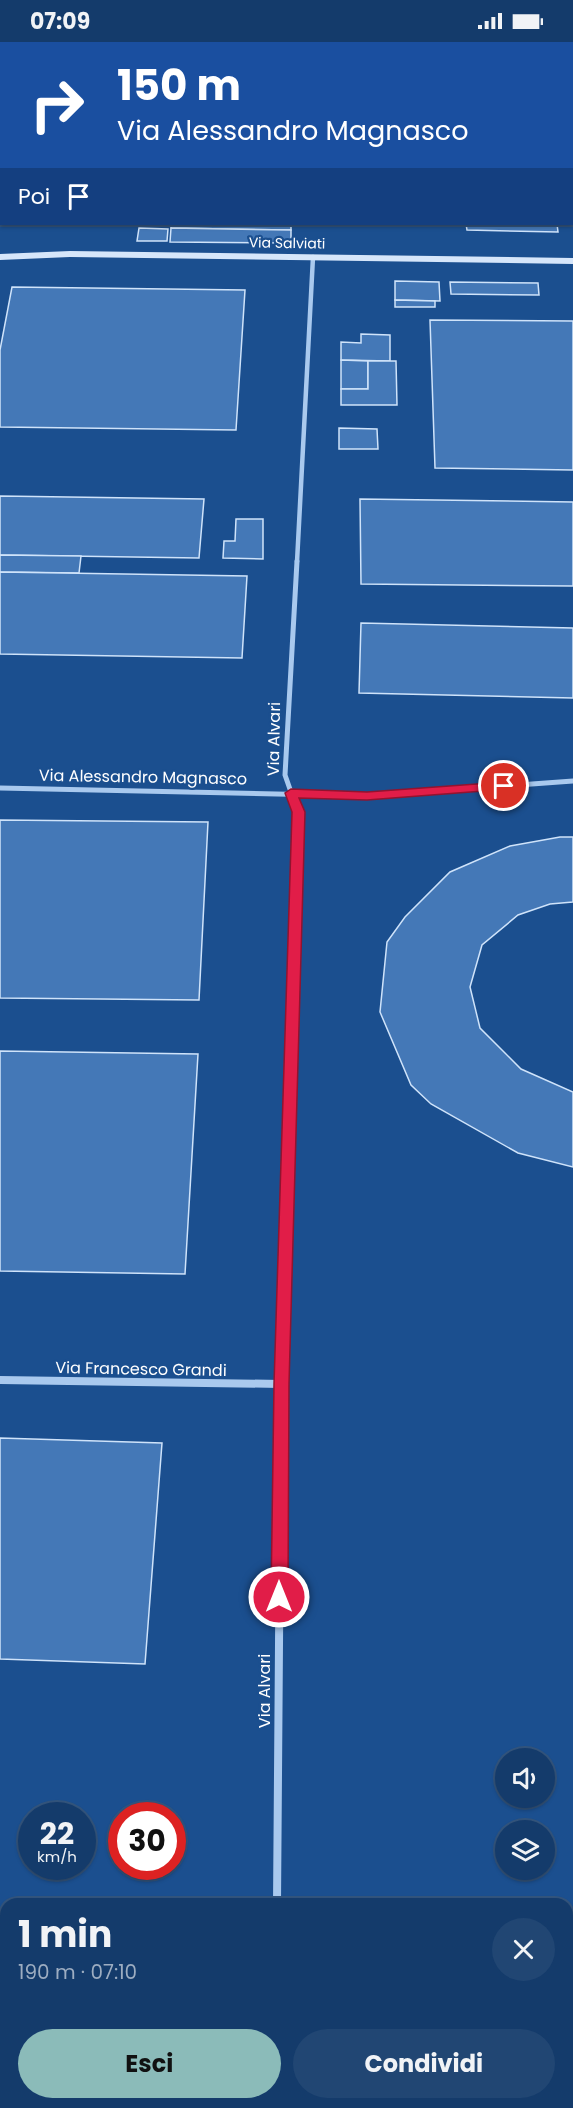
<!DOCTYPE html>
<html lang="it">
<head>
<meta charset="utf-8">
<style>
	body { margin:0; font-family:Poppins,sans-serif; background:#214673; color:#f1f3f6; height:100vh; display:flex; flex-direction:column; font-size:22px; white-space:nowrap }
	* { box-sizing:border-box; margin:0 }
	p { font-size:20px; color:#9dadc1 }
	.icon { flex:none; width:33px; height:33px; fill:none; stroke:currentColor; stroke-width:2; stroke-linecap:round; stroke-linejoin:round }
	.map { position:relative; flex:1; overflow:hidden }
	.drawer { position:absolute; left:0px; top:1856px; width:573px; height:212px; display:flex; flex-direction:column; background:#143b6b; border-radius:18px 18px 0 0; box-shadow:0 2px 4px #0004,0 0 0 2px #33557e }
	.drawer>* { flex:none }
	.banner { position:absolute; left:0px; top:0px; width:573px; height:183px; box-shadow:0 2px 4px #0004,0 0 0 2px #33557e; background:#1a4fa0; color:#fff; overflow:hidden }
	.buttons { position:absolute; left:495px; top:1706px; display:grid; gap:12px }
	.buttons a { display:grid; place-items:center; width:60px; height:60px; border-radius:50%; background:#143b6b; box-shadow:0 2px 4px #0004,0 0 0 2px #33557e; font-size:30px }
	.speed { position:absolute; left:18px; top:1760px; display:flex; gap:12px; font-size:30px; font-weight:700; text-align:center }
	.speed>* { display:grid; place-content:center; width:78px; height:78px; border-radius:50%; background:#143b6b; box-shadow:0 2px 4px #0004,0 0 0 2px #33557e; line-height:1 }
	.speed small { font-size:15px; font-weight:400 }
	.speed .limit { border:9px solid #d22; background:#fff; color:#111 }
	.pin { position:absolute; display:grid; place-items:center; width:51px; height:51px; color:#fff; margin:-26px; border:3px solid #fff; border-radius:50%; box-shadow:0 2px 6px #0007 }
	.me { position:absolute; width:66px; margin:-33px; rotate:0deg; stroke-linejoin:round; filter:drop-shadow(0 0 4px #0008) }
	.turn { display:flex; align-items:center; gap:21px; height:126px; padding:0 18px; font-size:27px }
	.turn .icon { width:78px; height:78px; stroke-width:2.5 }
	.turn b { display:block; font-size:42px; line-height:51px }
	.then { display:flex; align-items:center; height:57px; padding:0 18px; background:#0003; gap:12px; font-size:22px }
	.round { display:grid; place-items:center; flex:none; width:63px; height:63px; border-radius:32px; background:#214673 }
	.headline { display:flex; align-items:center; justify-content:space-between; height:102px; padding:0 18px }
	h1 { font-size:36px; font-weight:700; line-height:45px }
	.cta { display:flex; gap:12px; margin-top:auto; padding:12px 18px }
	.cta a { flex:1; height:69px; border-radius:36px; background:#8bbbb9; color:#111; font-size:24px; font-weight:700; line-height:69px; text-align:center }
	.cta a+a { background:#214673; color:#f1f3f6 }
	.status { display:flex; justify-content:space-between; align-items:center; height:42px; padding:0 30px; background:#143b6b; direction:ltr }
	.status svg { height:16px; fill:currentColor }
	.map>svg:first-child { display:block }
	.green { fill:#2e69ad }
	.building { fill:#4478b7; stroke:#cfe3fa; stroke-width:1.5 }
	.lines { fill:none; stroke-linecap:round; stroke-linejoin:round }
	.street-far2 { stroke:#a9c9ee; stroke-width:4.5 }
	.street-far1 { stroke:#a9c9ee; stroke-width:5 }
	.street { stroke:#a9c9ee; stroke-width:8 }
	.secondary { fill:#d6e6fa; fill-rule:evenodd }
	.route { fill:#e11d48; stroke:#92132f; stroke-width:1.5 }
	.labels { text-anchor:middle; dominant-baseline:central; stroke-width:4.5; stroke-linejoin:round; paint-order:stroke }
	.far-street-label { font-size:14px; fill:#fff; stroke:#1b4f8f }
	.street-label { font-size:16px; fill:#fff; stroke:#1b4f8f }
</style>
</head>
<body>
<div class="status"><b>07:09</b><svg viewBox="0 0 49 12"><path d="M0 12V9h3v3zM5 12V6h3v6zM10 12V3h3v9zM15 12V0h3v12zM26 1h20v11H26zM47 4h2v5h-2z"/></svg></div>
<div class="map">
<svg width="573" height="2066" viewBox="0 0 573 2066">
	<rect width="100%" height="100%" fill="#1b4f8f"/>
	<polygon class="green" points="67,0 439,0 67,1"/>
	<g class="building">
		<polygon points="172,182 291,182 291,188 171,186"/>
		<polygon points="466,182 557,182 558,190 467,188"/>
		<polygon points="139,186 168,187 167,199 137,199"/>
		<polygon points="171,186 291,188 291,201 170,200"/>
		<polygon points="395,239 439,240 440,259 395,258"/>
		<polygon points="450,240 538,241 539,253 451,252"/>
		<polygon points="12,245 245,248 236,388 0,385 0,308"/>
		<polygon points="395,258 435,259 435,265 395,265"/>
		<polygon points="430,278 573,279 573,428 435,426"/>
		<polygon points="361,292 390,293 390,319 341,318 341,300 361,301"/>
		<polygon points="341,318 368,319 368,347 341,347"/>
		<polygon points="368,319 396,319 397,363 341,363 341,347 368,347"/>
		<polygon points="339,386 377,387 378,407 339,407"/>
		<polygon points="0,454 204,457 199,516 0,513"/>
		<polygon points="360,457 573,460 573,544 361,542"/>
		<polygon points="236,477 263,477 263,517 223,516 224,499 235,499"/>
		<polygon points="0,513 81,514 79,531 0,530"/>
		<polygon points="0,530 247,534 242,616 0,612"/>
		<polygon points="361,581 573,586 573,656 359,651"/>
		<polygon points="0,778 208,780 199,958 0,956"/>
		<polygon points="560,795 573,795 573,860 550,862 518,873 482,903 470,945 480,986 521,1027 573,1050 573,1125 518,1111 431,1062 411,1043 380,970 387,900 405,875 450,830 510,804"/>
		<polygon points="0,1009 198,1012 185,1232 0,1229"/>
		<polygon points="0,1396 162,1401 145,1622 0,1617"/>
	</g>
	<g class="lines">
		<g class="street-far2">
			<polyline points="0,145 2,138"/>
			<polyline points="297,520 313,215"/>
		</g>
		<g class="street-far1">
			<polyline points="0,746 367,754 573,739"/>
			<polyline points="285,1194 298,770 285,733 297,519"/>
		</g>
		<g class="street">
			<polyline points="0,1338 281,1342"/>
			<polyline points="277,1862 281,1342 285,1192"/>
			<polyline points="276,2061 276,2066"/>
		</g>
		<polygon class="secondary" points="70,209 573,216 573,222 70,215 0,218 0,212"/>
	</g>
	<polygon class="route" points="504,740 510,744 509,747 367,758 299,756 305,770 289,1342 288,1555 285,1560 279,1562 274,1560 271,1555 274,1342 292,770 285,751 291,747 367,750"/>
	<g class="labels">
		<g class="far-street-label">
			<text transform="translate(287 201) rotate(1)">Via Salviati</text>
		</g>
		<g class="street-label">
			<text transform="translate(274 697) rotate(-89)">Via Alvari</text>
			<text transform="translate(143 735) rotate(1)">Via Alessandro Magnasco</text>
			<text transform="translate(141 1327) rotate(1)">Via Francesco Grandi</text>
			<text transform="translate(264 1649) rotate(-90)">Via Alvari</text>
		</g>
	</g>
</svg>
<div class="buttons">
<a><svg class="icon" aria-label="sound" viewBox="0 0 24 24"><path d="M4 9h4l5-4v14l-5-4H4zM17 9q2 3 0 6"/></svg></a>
<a><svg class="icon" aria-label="layers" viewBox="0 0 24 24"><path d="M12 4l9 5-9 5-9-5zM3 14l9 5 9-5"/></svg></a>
</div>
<div class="speed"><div>22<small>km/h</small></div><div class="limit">30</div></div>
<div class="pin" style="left:504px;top:744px;background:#d93025"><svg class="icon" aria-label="arrive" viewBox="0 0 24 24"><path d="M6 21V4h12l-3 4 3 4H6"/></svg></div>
<svg class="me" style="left:279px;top:1555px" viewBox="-20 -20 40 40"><circle r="17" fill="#e11d48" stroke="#fff" stroke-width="3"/><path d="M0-11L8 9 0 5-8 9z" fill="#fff"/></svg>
<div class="banner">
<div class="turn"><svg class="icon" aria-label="right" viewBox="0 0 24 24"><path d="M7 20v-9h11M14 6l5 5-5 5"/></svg><div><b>150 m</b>Via Alessandro Magnasco</div></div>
<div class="then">Poi<svg class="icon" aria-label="arrive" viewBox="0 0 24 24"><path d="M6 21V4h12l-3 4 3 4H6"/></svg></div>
</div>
<section class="drawer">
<div class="headline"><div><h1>1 min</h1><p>190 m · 07:10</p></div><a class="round"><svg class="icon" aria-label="close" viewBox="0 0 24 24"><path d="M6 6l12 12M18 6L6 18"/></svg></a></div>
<div class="cta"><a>Esci</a><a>Condividi</a></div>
</section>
</div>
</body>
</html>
